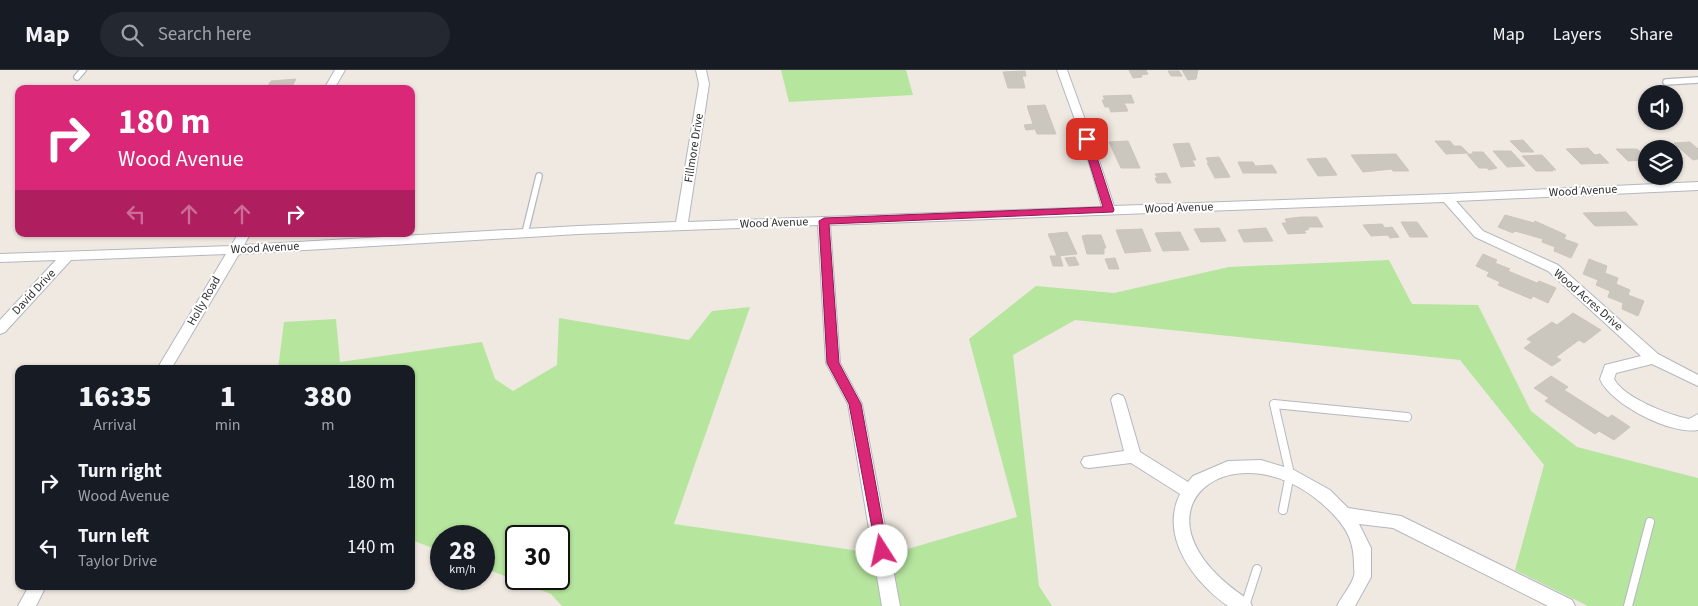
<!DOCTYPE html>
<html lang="en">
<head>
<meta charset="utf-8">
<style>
	body { margin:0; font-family:"Source Sans 3",sans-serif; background:#242831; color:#f1f3f6; height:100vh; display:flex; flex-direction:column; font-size:19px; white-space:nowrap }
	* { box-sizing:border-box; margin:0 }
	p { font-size:16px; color:#9ea1a6 }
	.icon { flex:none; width:28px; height:28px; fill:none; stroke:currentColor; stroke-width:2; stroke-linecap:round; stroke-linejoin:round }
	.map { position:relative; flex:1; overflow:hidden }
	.panel { position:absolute; left:15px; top:295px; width:400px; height:225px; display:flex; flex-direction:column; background:#171b24; border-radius:10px; box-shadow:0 1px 4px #0004 }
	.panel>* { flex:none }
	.banner { position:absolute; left:15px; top:15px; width:400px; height:152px; border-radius:10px; box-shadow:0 1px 4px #0004; background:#db2777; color:#fff; overflow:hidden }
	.buttons { position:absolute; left:1638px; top:15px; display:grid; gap:10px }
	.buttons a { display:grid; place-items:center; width:45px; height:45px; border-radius:50%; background:#171b24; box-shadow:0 1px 4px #0004; font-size:25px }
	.speed { position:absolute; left:430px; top:455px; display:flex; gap:10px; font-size:25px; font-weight:700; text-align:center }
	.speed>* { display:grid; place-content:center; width:65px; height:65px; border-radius:50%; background:#171b24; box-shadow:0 1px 4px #0004; line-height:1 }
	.speed small { font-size:12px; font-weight:400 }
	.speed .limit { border:2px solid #111; border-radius:8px; background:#fff; color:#111 }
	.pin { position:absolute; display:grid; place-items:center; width:42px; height:42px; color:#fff; margin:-21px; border-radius:10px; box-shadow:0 2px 8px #0006 }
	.me { position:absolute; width:55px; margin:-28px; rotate:350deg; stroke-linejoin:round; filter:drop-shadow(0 0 4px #0008) }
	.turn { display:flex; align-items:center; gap:18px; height:105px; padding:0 20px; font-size:22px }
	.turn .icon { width:65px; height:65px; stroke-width:2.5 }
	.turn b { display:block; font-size:35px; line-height:42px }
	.lanes { display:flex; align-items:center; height:48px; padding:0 20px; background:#0003; justify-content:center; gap:25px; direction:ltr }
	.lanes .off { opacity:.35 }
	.eta { display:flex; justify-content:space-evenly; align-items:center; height:85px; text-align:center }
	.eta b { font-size:30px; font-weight:800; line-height:35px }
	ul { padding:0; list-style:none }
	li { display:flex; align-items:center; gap:15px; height:65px; padding:0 20px }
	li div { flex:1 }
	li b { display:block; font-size:19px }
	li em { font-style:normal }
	header { display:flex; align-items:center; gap:30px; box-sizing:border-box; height:70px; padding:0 25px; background:#171b24; border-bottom:1px solid #363941 }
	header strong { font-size:24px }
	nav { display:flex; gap:28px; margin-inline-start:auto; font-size:18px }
	.search { width:350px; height:45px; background:#242831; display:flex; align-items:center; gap:12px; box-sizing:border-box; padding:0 18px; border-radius:28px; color:#9ea1a6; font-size:19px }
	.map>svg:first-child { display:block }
	.green { fill:#b6e59e; fill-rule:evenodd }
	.building { fill:#cbc7bf; stroke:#cbc5ba }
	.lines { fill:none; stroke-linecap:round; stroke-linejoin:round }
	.lane-far1-casing { stroke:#b4b7c1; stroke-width:8 }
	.lane-casing { stroke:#b4b7c1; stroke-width:10 }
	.street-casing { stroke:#b4b7c1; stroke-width:2 }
	.lane-far1 { stroke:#fff; stroke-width:5.5 }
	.lane { stroke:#fff; stroke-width:8 }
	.street { fill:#fff; fill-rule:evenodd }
	.route { fill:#db2777; stroke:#8e194d }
	.labels { text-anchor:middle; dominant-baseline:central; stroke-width:4; stroke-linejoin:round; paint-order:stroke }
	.street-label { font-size:12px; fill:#2e2e2e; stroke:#fff }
</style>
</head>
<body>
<header>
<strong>Map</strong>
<div class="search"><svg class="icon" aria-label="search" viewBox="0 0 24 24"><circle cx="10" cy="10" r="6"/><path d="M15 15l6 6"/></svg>Search here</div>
<nav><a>Map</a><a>Layers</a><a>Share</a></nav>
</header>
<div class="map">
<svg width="1698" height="536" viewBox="0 0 1698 536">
	<rect width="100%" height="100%" fill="#efe9e1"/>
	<g class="green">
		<polygon points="781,0 906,0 913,25 789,32"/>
		<path d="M1389,190l23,44 66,1 53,106 46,36 121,31v128h-110l-73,-36 29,-105 -84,-105 -385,-40 -62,35 26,231 13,20h-490l-11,-12 -67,-26v-32h-43v15l-30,-11v-171h-133l6,-47 52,-3 4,43 142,-20 13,37 18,12 44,-26 2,-47 130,22 23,-29 38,-4 -76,217 213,31 130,-38 -48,-178 67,-53 78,7 115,-26zM516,466h43v43h-43z"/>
	</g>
	<g class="building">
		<polygon points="1129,0 1146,0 1148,4 1141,5 1142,7 1133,8"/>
		<polygon points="1182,0 1198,0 1196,9 1188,10"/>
		<polygon points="1025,1 1026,6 1022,6 1025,18 1008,18 1003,2"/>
		<polygon points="1168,1 1179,1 1182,6 1171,6"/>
		<polygon points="296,9 291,18 266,19 271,11"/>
		<polygon points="1131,25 1134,33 1124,33 1128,41 1111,42 1109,37 1105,37 1102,30 1105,30 1103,26"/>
		<polygon points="1045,35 1056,64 1037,64 1035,59 1026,60 1024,55 1033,54 1027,36"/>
		<polygon points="1523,70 1534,82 1521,82 1510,71"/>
		<polygon points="1128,71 1140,98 1121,98 1109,72"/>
		<polygon points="1435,71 1450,71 1454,76 1461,76 1468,83 1446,84"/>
		<polygon points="1690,72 1698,79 1698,89 1693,90 1674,73"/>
		<polygon points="1189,73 1196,90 1192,90 1195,96 1181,97 1173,74"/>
		<polygon points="1588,78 1595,85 1600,84 1609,93 1581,94 1566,79"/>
		<polygon points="1616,79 1637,79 1646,87 1646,90 1628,91"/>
		<polygon points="1493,81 1511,81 1525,96 1507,97"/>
		<polygon points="1472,82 1483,82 1497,98 1489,100 1487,98 1479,98 1467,84 1474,84"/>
		<polygon points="1396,84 1409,101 1393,101 1392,99 1363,102 1351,85"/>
		<polygon points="1542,85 1556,100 1551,100 1553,101 1536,101 1522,86"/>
		<polygon points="1219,87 1230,107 1215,108 1207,93 1209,93 1206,88"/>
		<polygon points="1326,88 1337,105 1318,106 1307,89"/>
		<polygon points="1238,92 1253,92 1255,96 1272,95 1277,103 1243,103"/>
		<polygon points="1166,103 1171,113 1157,113 1155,108 1158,108 1155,104"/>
		<polygon points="1626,142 1638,155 1595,156 1583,143"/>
		<polygon points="1505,145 1534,153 1535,151 1566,165 1564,169 1578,174 1571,188 1554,181 1555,177 1542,172 1543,169 1515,161 1513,163 1498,157"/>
		<polygon points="1301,147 1317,147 1323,157 1308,157 1309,159 1304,161 1306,163 1288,164 1282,153 1287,153 1285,149"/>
		<polygon points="1401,152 1417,152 1428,167 1410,167"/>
		<polygon points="1382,154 1385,158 1392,157 1399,167 1390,168 1388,165 1371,166 1363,155"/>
		<polygon points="1219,158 1226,171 1201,172 1194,159"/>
		<polygon points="1266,158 1273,171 1244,172 1238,160"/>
		<polygon points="1142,159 1151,181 1125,183 1116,160"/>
		<polygon points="1067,162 1077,184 1057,186 1048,164"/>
		<polygon points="1180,162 1189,180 1163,181 1155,163"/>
		<polygon points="1087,165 1101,165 1106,178 1104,178 1104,184 1087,184 1082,166"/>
		<polygon points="1483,184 1497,190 1495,193 1510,199 1508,201 1537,213 1539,211 1556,218 1548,233 1533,226 1531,229 1498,215 1500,212 1487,206 1489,202 1476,196"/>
		<polygon points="1050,186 1060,186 1063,196 1053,196"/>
		<polygon points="1075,187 1079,195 1069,196 1065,188"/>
		<polygon points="1115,188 1119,199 1109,199 1105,189"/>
		<polygon points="1589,189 1607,196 1605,203 1618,208 1616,214 1630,220 1628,225 1644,231 1638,246 1622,239 1623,233 1608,227 1610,221 1596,215 1598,210 1583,204"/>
		<polygon points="1573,243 1601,260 1584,273 1579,270 1556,287 1561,290 1552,296 1524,278 1532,272 1527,269 1552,252 1557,255"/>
		<polygon points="1551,306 1568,317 1564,320 1608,348 1612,345 1630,357 1614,370 1599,361 1595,364 1545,331 1549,328 1534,318"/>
	</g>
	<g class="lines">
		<g class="lane-far1-casing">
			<g id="lane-far1">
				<polyline points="77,7 83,0"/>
				<polyline points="1666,12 1698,10"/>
				<polyline points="525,163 539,106"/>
			</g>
		</g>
		<g class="lane-casing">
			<g id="lane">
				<polyline points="1283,440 1290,404 1274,334 1407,347"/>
				<polyline points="1245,536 1257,499"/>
				<polyline points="1628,536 1650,452"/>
			</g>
		</g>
		<g class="street-casing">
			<g id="street">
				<polygon points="335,0 345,0 334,19 324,19"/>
				<path d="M696,0h10l3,14 -21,138 414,-15 -20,-68 -25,-69h10l25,69 22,67 333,-12 251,-12v8l-242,11 27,30 75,34 100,89 40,21v11l-46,-22 -36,9 -2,6c10,19 55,36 75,40l9,-5v16c-27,5 -88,-26 -98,-51l5,-14 36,-9 -93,-85 -73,-34 -31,-35 -614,23 10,138 22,41 38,202h-18l-34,-202 -22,-41 -8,-138 -240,9 -339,20 -68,115h-14l69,-115 -155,6 -66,72 -5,2v-14l56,-60 -56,2v-8l231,-8 7,-12h12l-6,11 334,-19 98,-4 23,-138z"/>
				<path d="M1118,324l5,2 2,4 15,52 48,30 5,-6 35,-15 33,-1 33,10 36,20 18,18 53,8 171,84 3,6h-27l-155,-78 -34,-4 12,24v29l-16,29h-18c5,-10 14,-20 17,-30 1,-3 0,-8 0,-11 0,-22 -6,-35 -21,-51 -94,-97 -220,-3 -84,86l3,6h-24c-34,-24 -69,-69 -48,-112l-49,-31 -42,5 -5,-1 -3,-5 3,-5 40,-6 -13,-51 2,-4z"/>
				<polygon points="29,516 46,516 36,536 18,536"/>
			</g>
		</g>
		<use href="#lane-far1" class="lane-far1"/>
		<use href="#lane" class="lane"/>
		<use href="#street" class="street"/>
	</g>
	<polygon class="route" points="1087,66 1091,69 1114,140 1113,142 829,154 839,293 861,334 888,481 886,485 882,487 877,485 849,334 827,293 819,151 824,148 1103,137 1082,69"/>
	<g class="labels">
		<g class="street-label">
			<text transform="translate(694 78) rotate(-81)">Fillmore Drive</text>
			<text transform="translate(1583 121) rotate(-3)">Wood Avenue</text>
			<text transform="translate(1179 138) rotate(-2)">Wood Avenue</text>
			<text transform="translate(774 153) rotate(-2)">Wood Avenue</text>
			<text transform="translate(265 178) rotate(-3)">Wood Avenue</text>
			<text transform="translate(34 222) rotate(-47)">David Drive</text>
			<text transform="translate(1588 230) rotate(41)">Wood Acres Drive</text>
			<text transform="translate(204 231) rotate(-60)">Holly Road</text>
		</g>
	</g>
</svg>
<div class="buttons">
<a><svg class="icon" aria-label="sound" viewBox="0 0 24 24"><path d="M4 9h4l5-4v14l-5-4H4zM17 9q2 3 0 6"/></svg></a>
<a><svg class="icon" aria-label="layers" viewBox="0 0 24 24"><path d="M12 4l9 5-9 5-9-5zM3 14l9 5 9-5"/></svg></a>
</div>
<div class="speed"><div>28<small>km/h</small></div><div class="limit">30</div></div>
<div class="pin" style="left:1087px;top:69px;background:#d93025"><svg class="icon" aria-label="arrive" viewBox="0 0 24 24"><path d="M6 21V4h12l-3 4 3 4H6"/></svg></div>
<svg class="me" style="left:882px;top:481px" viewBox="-20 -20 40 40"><circle r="19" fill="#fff"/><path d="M0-13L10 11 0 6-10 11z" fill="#db2777"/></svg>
<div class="banner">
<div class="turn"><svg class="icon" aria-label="right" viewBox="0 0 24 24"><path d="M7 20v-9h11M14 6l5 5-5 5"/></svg><div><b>180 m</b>Wood Avenue</div></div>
<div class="lanes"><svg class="icon off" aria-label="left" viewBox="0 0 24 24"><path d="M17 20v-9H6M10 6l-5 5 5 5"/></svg><svg class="icon off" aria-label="ahead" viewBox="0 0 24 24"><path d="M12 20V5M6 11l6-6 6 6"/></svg><svg class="icon off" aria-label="ahead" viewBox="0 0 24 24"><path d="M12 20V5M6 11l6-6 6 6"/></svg><svg class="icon" aria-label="right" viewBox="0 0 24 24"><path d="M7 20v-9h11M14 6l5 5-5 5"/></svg></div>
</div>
<section class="panel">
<div class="eta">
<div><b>16:35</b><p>Arrival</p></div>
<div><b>1</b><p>min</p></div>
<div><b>380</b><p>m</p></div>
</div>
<ul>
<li><svg class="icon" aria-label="right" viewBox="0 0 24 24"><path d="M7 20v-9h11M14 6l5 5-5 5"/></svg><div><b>Turn right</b><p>Wood Avenue</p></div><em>180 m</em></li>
<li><svg class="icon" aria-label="left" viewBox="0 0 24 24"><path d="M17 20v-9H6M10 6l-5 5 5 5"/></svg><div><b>Turn left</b><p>Taylor Drive</p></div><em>140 m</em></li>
</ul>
</section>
</div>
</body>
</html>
